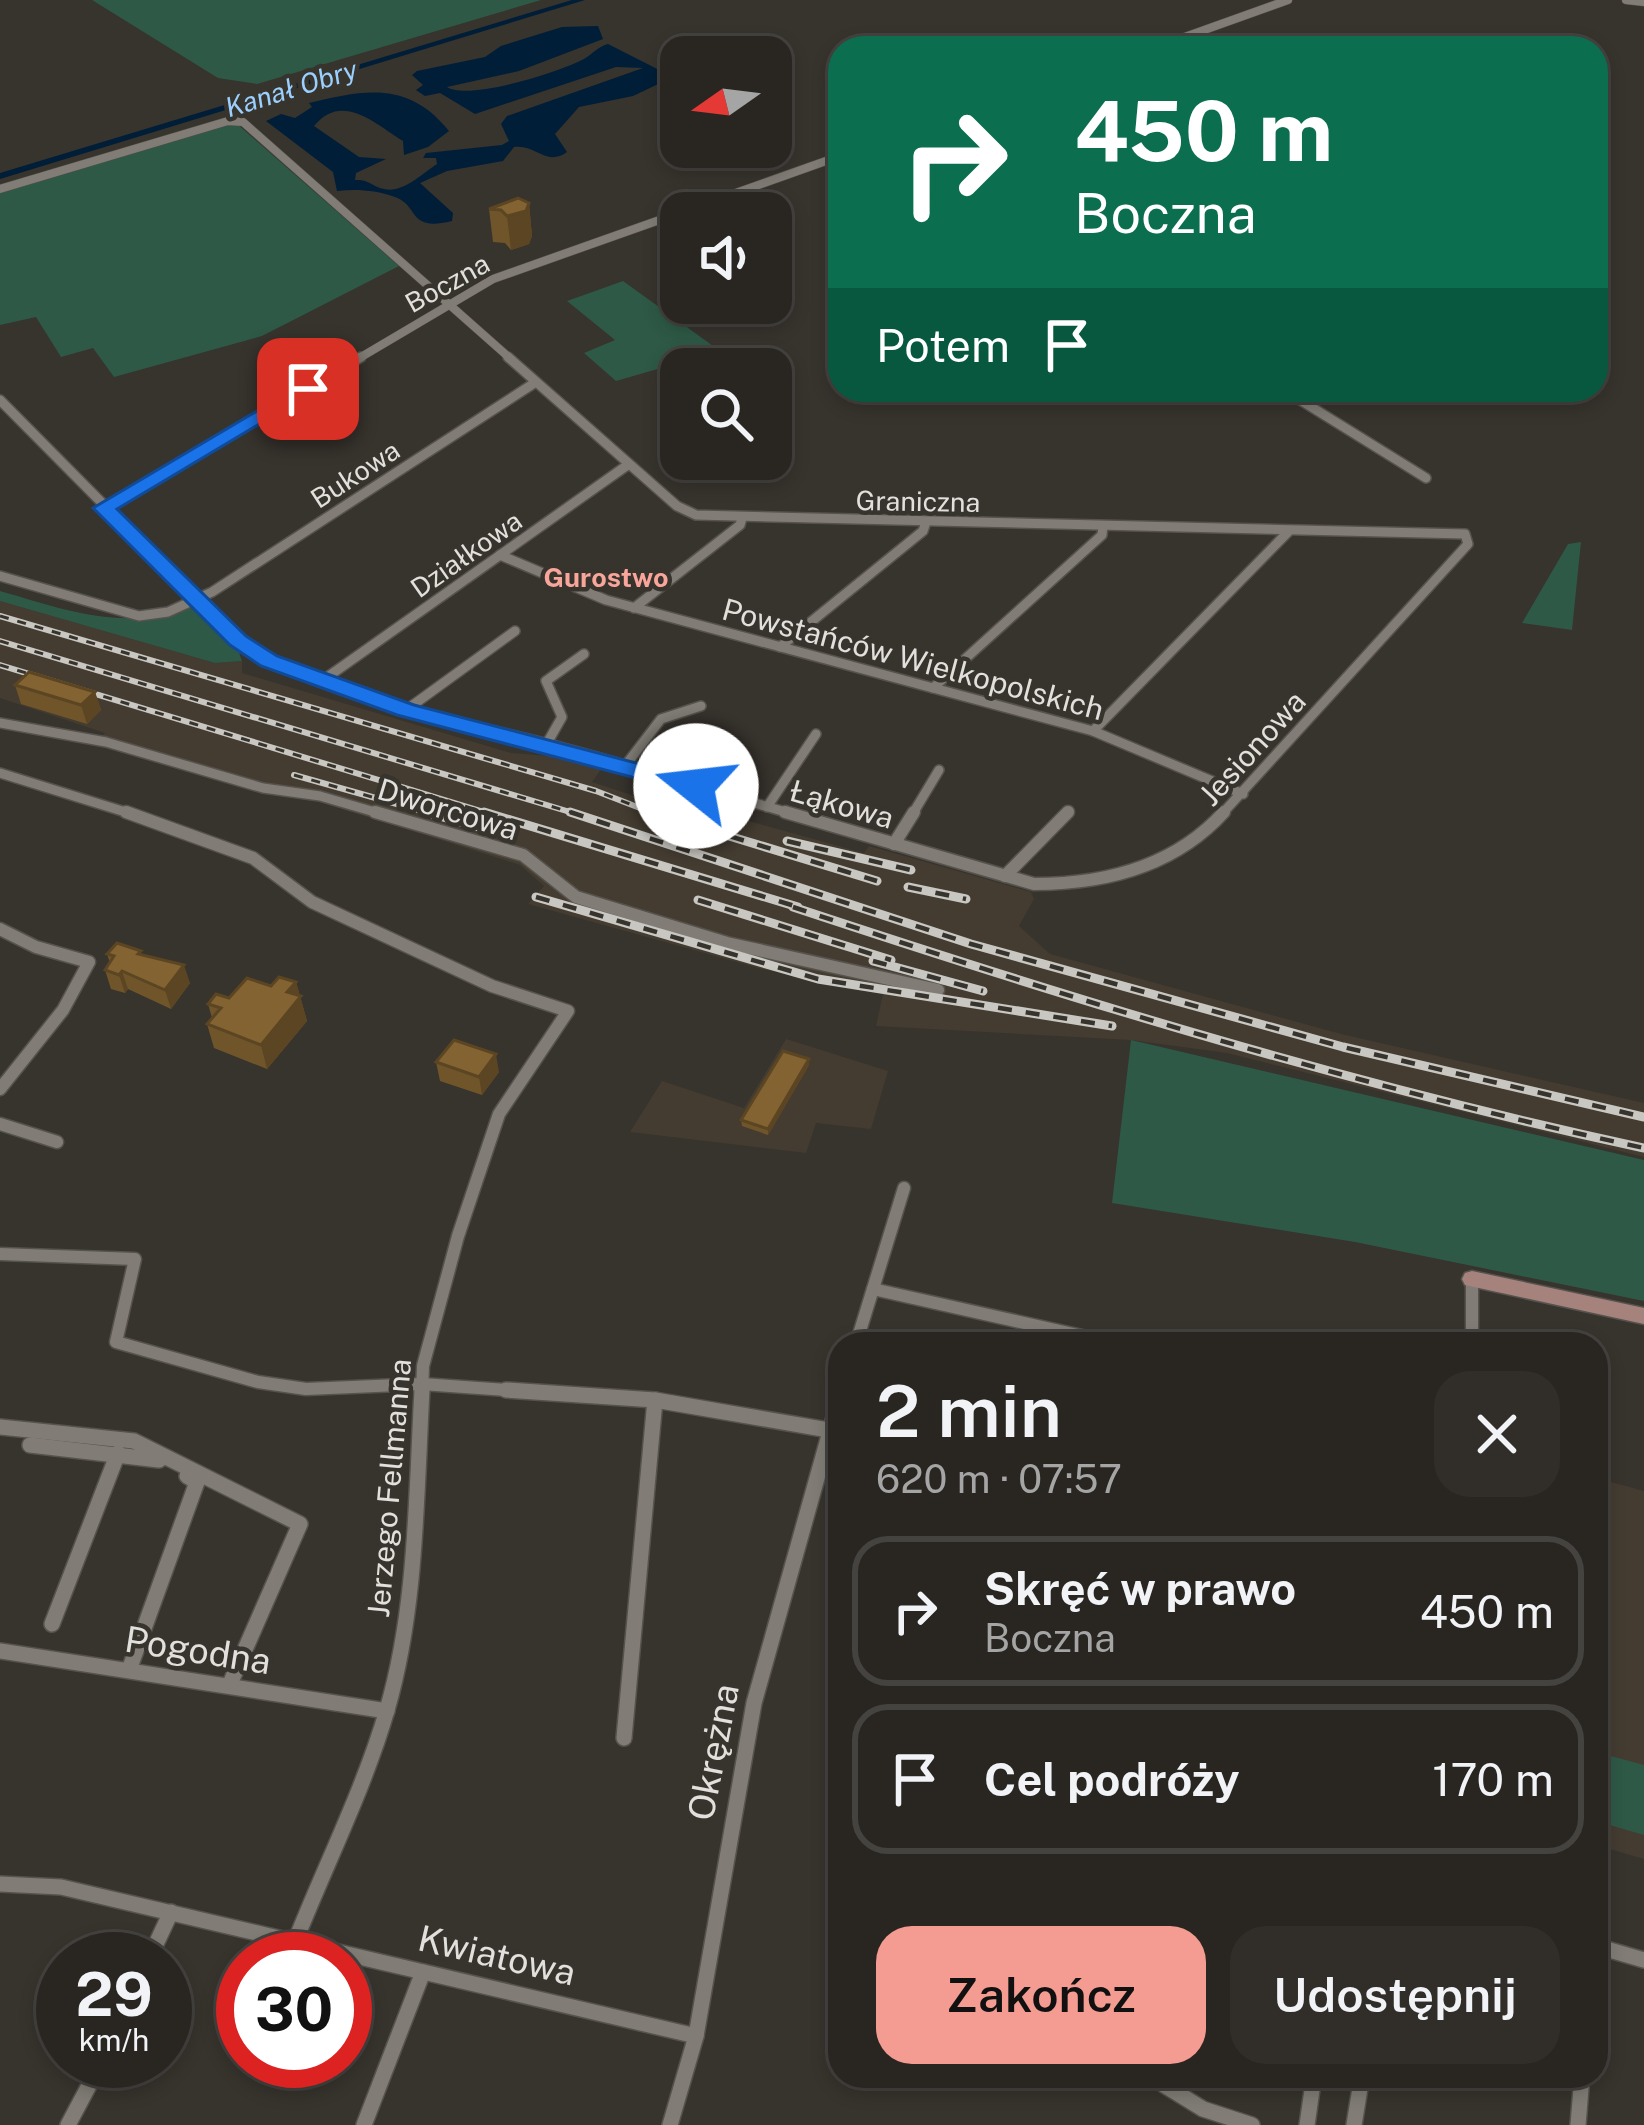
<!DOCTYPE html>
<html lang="pl">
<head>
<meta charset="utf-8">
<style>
	body { margin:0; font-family:"Public Sans",sans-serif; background:#312e2a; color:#f1f3f6; height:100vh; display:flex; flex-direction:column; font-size:45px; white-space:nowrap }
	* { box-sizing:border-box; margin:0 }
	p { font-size:39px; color:#a5a5a5 }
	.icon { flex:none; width:66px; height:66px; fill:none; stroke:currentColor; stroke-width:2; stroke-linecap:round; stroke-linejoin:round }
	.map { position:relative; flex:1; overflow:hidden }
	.side { position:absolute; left:828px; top:1332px; width:780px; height:756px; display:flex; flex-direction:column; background:#292622; border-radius:36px; box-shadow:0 6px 18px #0003,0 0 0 3px #454340 }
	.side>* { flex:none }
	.hud { position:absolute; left:828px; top:36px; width:780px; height:366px; border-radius:36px; box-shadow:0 6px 18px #0003,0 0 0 3px #454340; background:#0b6e4f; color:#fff; overflow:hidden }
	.needle { width:78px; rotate:256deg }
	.controls { position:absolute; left:660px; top:36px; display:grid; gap:24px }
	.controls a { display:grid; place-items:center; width:132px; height:132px; border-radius:24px; background:#292622; box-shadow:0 6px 18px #0003,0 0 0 3px #454340; font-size:60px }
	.speed { position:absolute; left:36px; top:1932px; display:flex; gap:24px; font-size:60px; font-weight:700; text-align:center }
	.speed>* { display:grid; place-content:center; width:156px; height:156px; border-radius:50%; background:#292622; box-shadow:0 6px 18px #0003,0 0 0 3px #454340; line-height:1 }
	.speed small { font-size:30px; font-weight:400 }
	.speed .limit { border:18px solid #d22; background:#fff; color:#111 }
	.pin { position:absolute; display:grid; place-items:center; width:102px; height:102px; color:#fff; margin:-51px; border-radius:24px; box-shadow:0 6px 18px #0006 }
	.me { position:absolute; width:132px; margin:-66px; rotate:286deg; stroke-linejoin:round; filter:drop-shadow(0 0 9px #0008) }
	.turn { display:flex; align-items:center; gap:42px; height:252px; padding:0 48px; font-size:54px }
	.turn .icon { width:156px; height:156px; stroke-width:2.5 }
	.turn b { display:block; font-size:84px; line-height:102px }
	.then { display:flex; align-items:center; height:114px; padding:0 48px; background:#0003; gap:24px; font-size:45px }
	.round { display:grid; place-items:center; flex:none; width:126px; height:126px; border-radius:36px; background:#312e2a }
	.overview { display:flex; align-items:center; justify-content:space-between; height:204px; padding:0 48px }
	h1 { font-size:72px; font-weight:600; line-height:90px }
	.primary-button { display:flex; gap:24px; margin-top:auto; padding:24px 48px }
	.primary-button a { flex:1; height:138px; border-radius:36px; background:#f59c92; color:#111; font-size:48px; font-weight:600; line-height:138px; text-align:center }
	.primary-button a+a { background:#312e2a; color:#f1f3f6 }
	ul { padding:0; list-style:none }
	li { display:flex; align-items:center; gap:36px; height:150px; margin:0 24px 18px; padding:0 24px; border:6px solid #454340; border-radius:36px }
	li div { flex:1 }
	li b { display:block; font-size:45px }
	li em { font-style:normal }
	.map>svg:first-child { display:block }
	.built { fill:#443c31 }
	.green { fill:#2e5946 }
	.water { fill:#001e38 }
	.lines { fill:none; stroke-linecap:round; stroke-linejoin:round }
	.canal { fill:#001e38; fill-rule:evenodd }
	.street-far3-casing { stroke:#56524d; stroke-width:9 }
	.street-far2-casing { stroke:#56524d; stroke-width:12 }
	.street-far1-casing { stroke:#56524d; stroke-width:15 }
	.street-casing { stroke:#56524d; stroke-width:18 }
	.secondary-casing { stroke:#56524d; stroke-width:3 }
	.street-far3 { stroke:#817d76; stroke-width:8 }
	.street-far2 { stroke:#817d76; stroke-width:9 }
	.street-far1 { stroke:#817d76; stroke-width:12 }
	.street { stroke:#817d76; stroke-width:15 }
	.secondary { fill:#a6827d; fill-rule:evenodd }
	.rail-far1-casing { stroke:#c9c7c2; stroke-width:6 }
	.rail-casing { stroke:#c9c7c2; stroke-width:9 }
	.rail-far1 { stroke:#37332d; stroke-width:3; stroke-dasharray:9; stroke-linecap:butt }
	.rail { stroke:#37332d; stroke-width:4.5; stroke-dasharray:14; stroke-linecap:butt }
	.wall { fill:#70552a }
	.shaded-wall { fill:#5b4522 }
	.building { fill:#826331; stroke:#5b4522; stroke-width:3 }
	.route { fill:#1a73e8; stroke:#114b97; stroke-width:3 }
	.labels { text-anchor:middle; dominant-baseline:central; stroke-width:9; stroke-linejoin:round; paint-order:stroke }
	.far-water-label { font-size:27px; font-style:italic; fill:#9ad0ff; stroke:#37332d }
	.far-street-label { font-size:27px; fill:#e2e0dc; stroke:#37332d }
	.far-neighbourhood-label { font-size:27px; font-weight:bold; fill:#f8a59b; stroke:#37332d }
	.street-label { font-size:30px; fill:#e2e0dc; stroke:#37332d }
	.near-street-label { font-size:36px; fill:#e2e0dc; stroke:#37332d }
</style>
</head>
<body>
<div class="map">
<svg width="1644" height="2125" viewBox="0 0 1644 2125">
	<rect width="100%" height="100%" fill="#37332d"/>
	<g class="built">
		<polygon points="0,601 215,663 242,661 242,673 511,753 562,757 597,766 600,771 592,782 662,805 679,809 684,803 864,853 869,846 1031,892 1034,899 1019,926 1050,954 1341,1034 1644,1103 1644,1157 1227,1053 1131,1040 876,1026 883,994 762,969 528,904 544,886 520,865 313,800 264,793 96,744 105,733 0,698"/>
		<polygon points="786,1039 888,1071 871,1129 816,1123 806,1153 630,1132 662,1081 744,1108"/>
		<polygon points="1596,1478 1644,1491 1644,1859 1596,1845"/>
	</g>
	<g class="green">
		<polygon points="92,0 541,0 257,84 218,78"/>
		<polygon points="236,123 399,266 262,336 114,377 93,348 61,357 36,317 0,325 0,193"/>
		<polygon points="623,281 720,351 616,381 584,353 615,340 567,301"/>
		<polygon points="1581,542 1572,630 1522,623 1568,544"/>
		<path d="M0,591c66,19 123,41 190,16l48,43 4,11 -27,2 -215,-62z"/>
		<polygon points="1131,1040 1644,1160 1644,1301 1355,1242 1112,1203"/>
		<polygon points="1596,1752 1644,1765 1644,1835 1596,1821"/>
	</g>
	<path class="water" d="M598,26l5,13 -84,32 -72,16c21,14 113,-15 137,-28 9,-5 13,-12 24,-15l65,33 -40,19 -54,11 -24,27 12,18c-21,15 -31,-8 -53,-5l-11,14 -56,10 -27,12 33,30 -1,8c-45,11 -32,-15 -57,-24 -20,-7 -38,-8 -58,-6l-4,-19 -67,-51 15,-7 14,4 17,-11 -3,-4c55,-13 99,-23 140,28l-21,16 -24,8 -1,-14c-29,-18 -61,-49 -89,-15l45,31 27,2 -30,14 -1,7c14,-1 16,6 29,9 18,5 39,-16 53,-25l-1,-6h-13l3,-5 76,-8 7,-4 -8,-17 6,-8 136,-48 -27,-1 -141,47 -35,-21 -15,3 -9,-6 7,-5 -11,-10 5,-4 68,-14 16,-11 61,-19z"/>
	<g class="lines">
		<polygon class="canal" points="572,0 585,0 0,179 0,173"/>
		<g class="street-far3-casing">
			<g id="street-far3">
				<polyline points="1626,0 1644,2"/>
				<polyline points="1154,48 1288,0"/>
				<polyline points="0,189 228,121 243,122 512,360"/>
				<polyline points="356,360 493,279 840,156"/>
			</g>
		</g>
		<g class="street-far2-casing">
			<g id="street-far2">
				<polyline points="508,357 677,506 696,515 1465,534 1468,544 1221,815"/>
				<polyline points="1284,390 1426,478"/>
				<path d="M0,400l238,240c95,64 220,79 329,109 76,20 152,44 229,66"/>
				<polyline points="104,508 361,357"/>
				<polyline points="500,555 606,600 1093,731 1243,794"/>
				<polyline points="0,576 139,616 168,612 212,592 536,382"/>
				<polyline points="634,608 740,525 742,518"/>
				<polyline points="780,647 923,531 926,522"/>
				<polyline points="326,678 629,464"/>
				<polyline points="933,688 1102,535 1103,526"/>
				<polyline points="406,710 515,631"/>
				<polyline points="0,723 106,742 263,788 320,796 385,815"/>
				<polyline points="1093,731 1289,531"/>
				<polyline points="546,745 562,717 546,681 584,654"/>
				<polyline points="625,766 661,719 701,706"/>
				<polyline points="0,773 135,815"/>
				<polyline points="767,807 816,734"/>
				<polyline points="912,815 939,770"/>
				<polyline points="1065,815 1069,811"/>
			</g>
		</g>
		<g class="street-far1-casing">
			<g id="street-far1">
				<polyline points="126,812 253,858 312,902 492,986 568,1011 499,1114 458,1236 423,1366 422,1393"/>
				<polyline points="375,812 523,855 576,897 727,943 938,990"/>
				<path d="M785,812l249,72c71,0 141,-18 190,-72"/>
				<polyline points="894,844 914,812"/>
				<polyline points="1005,876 1068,812"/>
				<polyline points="0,929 36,947 89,962 63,1010 0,1089"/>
				<polyline points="0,1124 57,1142"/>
				<polyline points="0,1254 135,1259 116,1342 258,1382 306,1389 422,1384 549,1393"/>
				<polyline points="1472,1279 1472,1344"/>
				<polyline points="873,1289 1118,1344"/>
				<polyline points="856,1344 904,1188"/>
			</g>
		</g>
		<g class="street-casing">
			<g id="street">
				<polyline points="506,1390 655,1400 840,1432"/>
				<polyline points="0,1427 134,1441 300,1524 229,1686"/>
				<polyline points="30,1445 159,1460"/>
				<polyline points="52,1624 118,1453"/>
				<polyline points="0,1651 387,1711"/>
				<polyline points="129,1670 197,1482 187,1476"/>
				<polyline points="624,1738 655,1400"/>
				<polyline points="0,1884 61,1887 696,2036"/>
				<path d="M295,1942c30,-76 69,-153 92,-232 30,-103 29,-214 35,-320"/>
				<polyline points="1596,1946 1644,1960"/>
				<polyline points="149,1959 171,1912"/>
				<polyline points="1164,2085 1203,2109 1252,2125"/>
				<polyline points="68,2125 102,2061"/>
				<polyline points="364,2125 423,1972"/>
				<polyline points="670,2125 696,2036 754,1703 840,1396"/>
				<polyline points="1307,2125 1314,2076"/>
				<polyline points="1354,2125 1362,2076"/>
				<polyline points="1578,2125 1582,2076"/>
			</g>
		</g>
		<g class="secondary-casing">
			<polygon id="secondary" points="1472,1271 1644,1308 1644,1324 1465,1285 1462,1279 1465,1273"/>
		</g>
		<use href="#street-far3" class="street-far3"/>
		<use href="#street-far2" class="street-far2"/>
		<use href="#street-far1" class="street-far1"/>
		<use href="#street" class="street"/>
		<use href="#secondary" class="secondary"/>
		<g class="rail-far1-casing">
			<g id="rail-far1">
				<polyline points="0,616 596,791 658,815"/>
				<polyline points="0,641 580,815"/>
				<polyline points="0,665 494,815"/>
				<polyline points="294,775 436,815"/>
			</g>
		</g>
		<g class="rail-casing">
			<g id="rail">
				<polyline points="425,812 500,833"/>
				<polyline points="484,812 798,907"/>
				<polyline points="570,812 971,944 1343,1047 1644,1117"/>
				<polyline points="650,812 877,881"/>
				<polyline points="787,841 911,870"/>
				<polyline points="908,887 966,899"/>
				<polyline points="536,897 818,979 1112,1026"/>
				<polyline points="698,900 891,960"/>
				<path d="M793,907c281,93 562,179 851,241"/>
				<polyline points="873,961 983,991"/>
			</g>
		</g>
		<use href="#rail-far1" class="rail-far1"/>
		<use href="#rail" class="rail"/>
	</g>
	<g class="wall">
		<polygon points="529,203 532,236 529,244 511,250 505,243 493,242 489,209"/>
		<polygon points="15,685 95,692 101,710 87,724 21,704"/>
		<polygon points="107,954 142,955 190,983 171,1009 128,989 125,993 111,989 105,970 110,963"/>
		<polygon points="296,982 307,1021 267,1069 214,1048 207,1024 212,1018 208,1004 271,986"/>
		<polygon points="436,1062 499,1072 482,1095 440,1081"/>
		<polygon points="809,1065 768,1135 742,1126 741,1120"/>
	</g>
	<g class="shaded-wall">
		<polygon points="529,203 532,236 529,244 511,250 507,216"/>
		<polygon points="95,692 101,710 87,724 81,705"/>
		<polygon points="184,965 190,983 171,1009 165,990"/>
		<polygon points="122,971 128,989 125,993 119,975"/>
		<polygon points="296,982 307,1021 267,1069 261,1045 287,992"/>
		<polygon points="496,1054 499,1072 482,1095 479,1077"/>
		<polygon points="809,1059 809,1065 768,1135 768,1129"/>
	</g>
	<g class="building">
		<polygon points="518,198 529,203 526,211 507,216 501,210 489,209"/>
		<polygon points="29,672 95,692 81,705 15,685"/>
		<polygon points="117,943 141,951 138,954 184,965 165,990 122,971 119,975 105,970 114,956 107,954"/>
		<polygon points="279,977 296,982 287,992 301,996 261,1045 207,1024 221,1008 208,1004 216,994 229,998 247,978 271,986"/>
		<polygon points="454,1040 496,1054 479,1077 436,1062"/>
		<polygon points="783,1051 809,1059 768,1129 741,1120"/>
	</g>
	<polygon class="route" points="301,385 318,389 117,509 246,636 277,656 414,705 705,781 705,792 696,794 397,715 261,666 230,645 93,508"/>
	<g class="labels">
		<g class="far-water-label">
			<text transform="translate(291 88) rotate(-17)">Kanał Obry</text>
		</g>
		<g class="far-street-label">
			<text transform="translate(447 283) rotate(-29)">Boczna</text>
			<text transform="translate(355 474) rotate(-33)">Bukowa</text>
			<text transform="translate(918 501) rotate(1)">Graniczna</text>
			<text transform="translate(466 554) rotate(-35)">Działkowa</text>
		</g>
		<g class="far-neighbourhood-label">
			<text x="606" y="577">Gurostwo</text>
		</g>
		<g class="street-label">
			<text transform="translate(913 659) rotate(15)">Powstańców Wielkopolskich</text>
			<text transform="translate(1252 748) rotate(-48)">Jesionowa</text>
			<text transform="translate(842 804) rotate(16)">Łąkowa</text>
			<text transform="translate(448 809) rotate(17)">Dworcowa</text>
			<text transform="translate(389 1488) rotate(-85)">Jerzego Fellmanna</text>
		</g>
		<g class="near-street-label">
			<text transform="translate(198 1650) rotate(9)">Pogodna</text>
			<text transform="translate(713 1752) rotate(-79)">Okrężna</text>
			<text transform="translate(497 1955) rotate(13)">Kwiatowa</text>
		</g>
	</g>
</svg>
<div class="controls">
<a><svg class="needle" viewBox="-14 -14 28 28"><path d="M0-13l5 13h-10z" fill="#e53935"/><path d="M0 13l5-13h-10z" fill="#a5a5a5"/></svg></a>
<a><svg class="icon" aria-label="sound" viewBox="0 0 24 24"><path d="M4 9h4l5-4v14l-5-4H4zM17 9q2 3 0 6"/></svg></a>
<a><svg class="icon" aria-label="search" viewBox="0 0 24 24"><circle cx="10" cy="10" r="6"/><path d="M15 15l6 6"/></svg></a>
</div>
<div class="speed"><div>29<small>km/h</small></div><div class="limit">30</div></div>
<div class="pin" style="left:308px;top:389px;background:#d93025"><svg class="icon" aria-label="arrive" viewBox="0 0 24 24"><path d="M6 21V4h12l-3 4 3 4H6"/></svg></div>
<svg class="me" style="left:696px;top:786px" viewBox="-20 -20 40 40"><circle r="19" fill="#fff"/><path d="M0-13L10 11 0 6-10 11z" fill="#1a73e8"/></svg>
<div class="hud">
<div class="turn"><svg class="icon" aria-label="right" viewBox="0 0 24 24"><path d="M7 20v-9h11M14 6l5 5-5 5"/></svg><div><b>450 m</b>Boczna</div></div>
<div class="then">Potem<svg class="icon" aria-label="arrive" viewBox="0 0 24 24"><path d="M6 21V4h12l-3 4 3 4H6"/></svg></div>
</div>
<section class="side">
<div class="overview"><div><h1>2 min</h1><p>620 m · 07:57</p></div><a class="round"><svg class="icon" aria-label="close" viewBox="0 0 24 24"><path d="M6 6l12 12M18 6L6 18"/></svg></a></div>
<ul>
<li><svg class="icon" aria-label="right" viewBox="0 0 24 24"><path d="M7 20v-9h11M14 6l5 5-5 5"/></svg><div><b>Skręć w prawo</b><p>Boczna</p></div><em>450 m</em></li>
<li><svg class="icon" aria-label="arrive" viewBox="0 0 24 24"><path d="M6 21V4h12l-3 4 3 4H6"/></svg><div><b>Cel podróży</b></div><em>170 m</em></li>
</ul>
<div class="primary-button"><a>Zakończ</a><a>Udostępnij</a></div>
</section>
</div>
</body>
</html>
